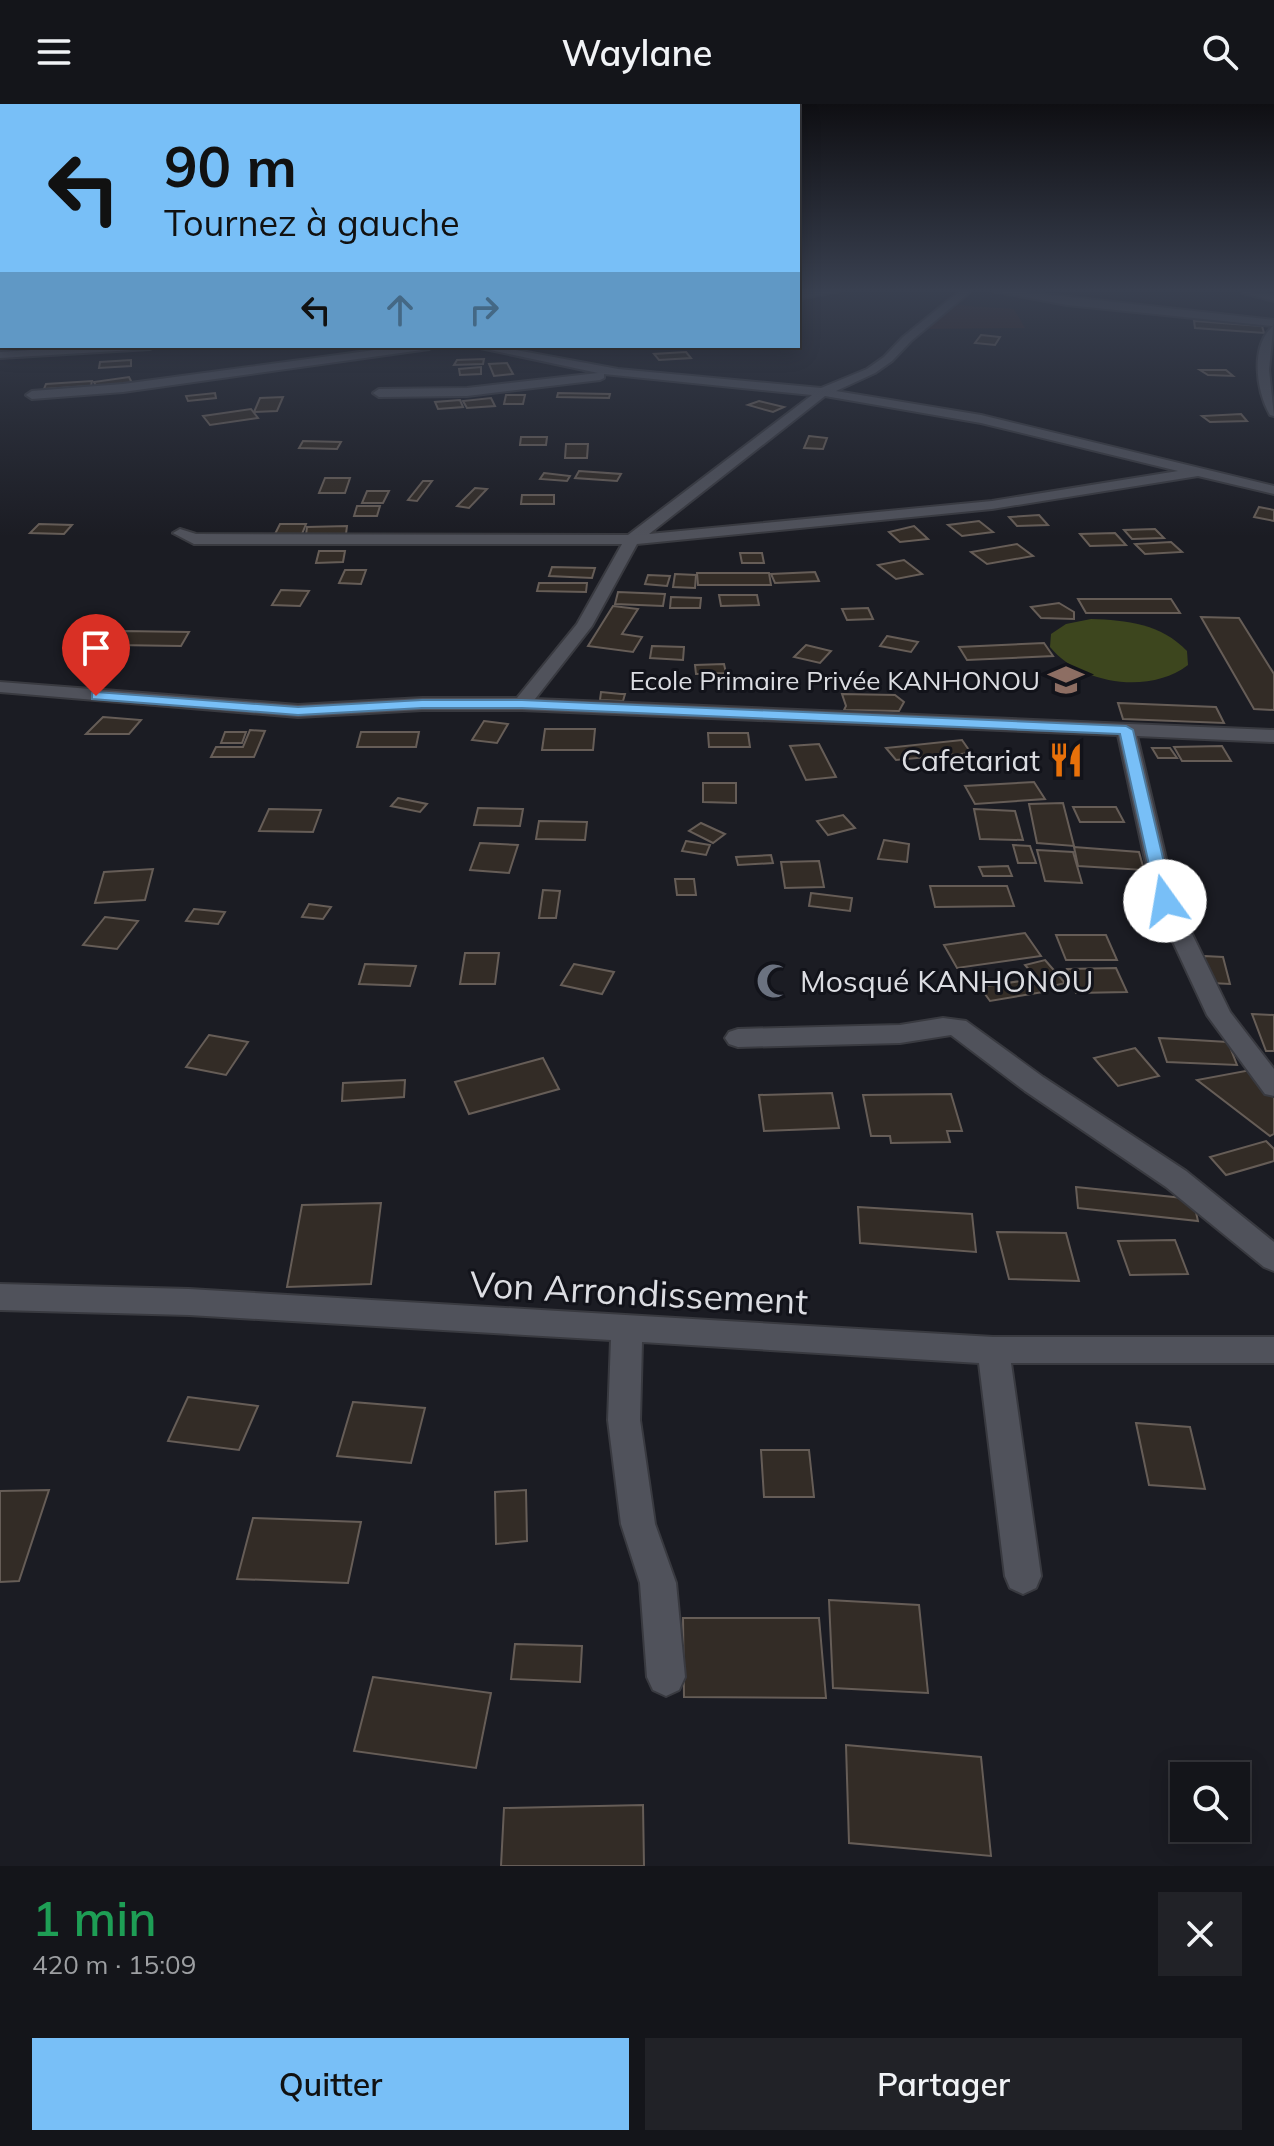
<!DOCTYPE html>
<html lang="fr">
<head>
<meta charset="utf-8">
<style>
	body { margin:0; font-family:Mulish,sans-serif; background:#212227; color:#f1f3f6; height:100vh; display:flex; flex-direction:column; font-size:30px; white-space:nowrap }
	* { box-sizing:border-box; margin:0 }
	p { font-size:26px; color:#9d9fa2 }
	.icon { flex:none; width:44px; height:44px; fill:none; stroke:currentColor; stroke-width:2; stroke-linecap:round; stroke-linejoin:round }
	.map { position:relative; height:1762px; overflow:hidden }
	.details { display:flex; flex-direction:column; background:#14151a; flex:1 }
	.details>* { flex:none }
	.top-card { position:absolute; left:0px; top:0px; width:800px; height:244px; box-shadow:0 4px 20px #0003,0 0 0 2px #333439; background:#78bff7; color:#111; overflow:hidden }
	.controls { position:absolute; left:1170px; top:1658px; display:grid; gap:16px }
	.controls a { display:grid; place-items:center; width:80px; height:80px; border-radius:0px; background:#14151a; box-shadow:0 4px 20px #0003,0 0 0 2px #333439; font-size:40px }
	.pin { position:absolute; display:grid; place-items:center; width:68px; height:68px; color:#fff; margin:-82px -34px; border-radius:50% 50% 50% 0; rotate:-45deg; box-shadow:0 0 8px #0007 }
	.pin .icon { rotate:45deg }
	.me { position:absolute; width:88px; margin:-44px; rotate:347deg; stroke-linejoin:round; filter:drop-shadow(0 0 6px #0008) }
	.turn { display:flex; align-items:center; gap:28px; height:168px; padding:0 32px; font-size:36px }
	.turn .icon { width:104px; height:104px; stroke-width:2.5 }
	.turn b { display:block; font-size:56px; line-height:68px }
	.lanes { display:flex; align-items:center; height:76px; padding:0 32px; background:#0003; justify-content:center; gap:40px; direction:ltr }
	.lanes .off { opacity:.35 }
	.round { display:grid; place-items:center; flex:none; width:84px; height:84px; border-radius:0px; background:#212227 }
	.summary { display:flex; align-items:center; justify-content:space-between; height:136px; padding:0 32px }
	h1 { font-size:48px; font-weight:600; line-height:60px; color:#1e9e55 }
	.primary-button { display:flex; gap:16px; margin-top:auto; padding:16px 32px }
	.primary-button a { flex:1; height:92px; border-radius:0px; background:#78bff7; color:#111; font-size:32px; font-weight:600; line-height:92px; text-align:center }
	.primary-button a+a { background:#212227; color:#f1f3f6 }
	header { display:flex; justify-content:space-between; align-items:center; height:104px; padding:0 32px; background:#14151a; font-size:36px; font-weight:600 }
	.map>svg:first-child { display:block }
	.education { fill:#311e1f }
	.green { fill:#3d461e }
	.building { fill:#332c26; stroke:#665d57; stroke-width:2 }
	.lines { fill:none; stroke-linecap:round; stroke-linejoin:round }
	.street-casing { stroke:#393a40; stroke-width:4 }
	.street { fill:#50525b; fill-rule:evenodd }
	.route { fill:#78bff7; stroke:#4e7ca1; stroke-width:2 }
	.labels { text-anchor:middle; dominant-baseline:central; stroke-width:6; stroke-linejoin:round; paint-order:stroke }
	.far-poi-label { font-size:26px; fill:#dcdde2; stroke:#12131a; text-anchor:end }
	.poi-label { font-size:30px; fill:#dcdde2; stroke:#12131a; text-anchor:end }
	.near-street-label { font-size:36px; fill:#dcdde2; stroke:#12131a }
</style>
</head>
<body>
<header><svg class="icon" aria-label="menu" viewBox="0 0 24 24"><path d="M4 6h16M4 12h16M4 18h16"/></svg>Waylane<svg class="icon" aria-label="search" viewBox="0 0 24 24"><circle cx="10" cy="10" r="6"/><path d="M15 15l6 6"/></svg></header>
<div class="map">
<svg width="1274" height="1762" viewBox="0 0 1274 1762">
	<rect width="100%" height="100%" fill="#1b1c23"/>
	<polygon class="education" points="955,201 1014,205 1025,224 922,225"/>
	<path class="green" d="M1091,515c36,1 70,5 96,32l1,14c-39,30 -108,19 -138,-18l1,-13 15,-10z"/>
	<g class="building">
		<polygon points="1194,217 1262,222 1264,229 1195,224"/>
		<polygon points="981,231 1000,233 995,241 975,239"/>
		<polygon points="686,248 691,254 659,256 654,250"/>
		<polygon points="484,255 483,260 454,261 457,256"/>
		<polygon points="131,256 131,262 99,264 100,258"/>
		<polygon points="507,259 513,270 494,272 489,260"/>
		<polygon points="481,263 481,270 460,271 459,265"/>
		<polygon points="1200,266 1226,266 1233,272 1208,271"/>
		<polygon points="129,273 132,279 97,284 94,278"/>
		<polygon points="92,277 91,282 44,285 46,280"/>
		<polygon points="215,289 216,294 188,297 186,292"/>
		<polygon points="558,289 610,290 609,294 557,293"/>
		<polygon points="506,291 525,291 523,300 504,300"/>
		<polygon points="283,293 277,307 254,308 260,294"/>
		<polygon points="491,294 495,302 467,304 463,297"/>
		<polygon points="460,296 463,303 438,305 435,298"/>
		<polygon points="759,297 784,303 773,308 748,301"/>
		<polygon points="251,305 258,314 210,321 203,312"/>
		<polygon points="1241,310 1247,317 1210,318 1202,312"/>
		<polygon points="809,332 827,334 823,345 804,344"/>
		<polygon points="521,333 547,333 546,341 520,341"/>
		<polygon points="303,337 341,338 337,345 299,344"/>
		<polygon points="566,340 588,340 587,354 565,354"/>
		<polygon points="579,367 621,370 617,377 575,374"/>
		<polygon points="544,369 570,372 567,377 540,375"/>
		<polygon points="325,374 350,374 345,389 319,389"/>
		<polygon points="423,377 432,377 417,397 408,396"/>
		<polygon points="475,384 487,385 469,404 457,402"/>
		<polygon points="367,387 389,387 383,399 362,399"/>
		<polygon points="522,391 554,391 554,400 521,400"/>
		<polygon points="357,402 380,402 377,412 354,412"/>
		<polygon points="1259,403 1274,406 1274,417 1254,413"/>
		<polygon points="1039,411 1048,421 1017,422 1009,413"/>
		<polygon points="979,417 993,428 962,432 948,421"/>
		<polygon points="39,420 72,421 64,430 30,429"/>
		<polygon points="280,420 306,420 302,430 275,430"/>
		<polygon points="347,422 346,430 306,431 307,423"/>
		<polygon points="914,422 928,435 900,438 889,428"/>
		<polygon points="1155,425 1164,434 1132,435 1124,426"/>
		<polygon points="1115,429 1126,441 1090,442 1080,430"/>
		<polygon points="1171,438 1182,448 1145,450 1135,440"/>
		<polygon points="1017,440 1033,452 987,460 971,448"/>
		<polygon points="319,447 345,447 343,458 316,459"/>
		<polygon points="740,449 762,449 764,459 742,459"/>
		<polygon points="904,456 922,470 896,475 878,461"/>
		<polygon points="552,463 595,464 592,474 549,472"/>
		<polygon points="345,466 366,466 361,480 339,479"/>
		<polygon points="815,468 819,477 775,479 771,470"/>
		<polygon points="697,469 769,469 771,481 698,481"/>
		<polygon points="675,470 696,471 695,484 673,483"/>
		<polygon points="648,471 670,472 667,482 645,480"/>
		<polygon points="539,479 587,479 586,488 537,487"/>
		<polygon points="281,486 309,487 300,502 272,501"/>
		<polygon points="618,488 665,490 663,502 615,500"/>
		<polygon points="719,491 757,491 759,501 721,502"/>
		<polygon points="671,493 701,494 700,504 670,504"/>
		<polygon points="1078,495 1171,495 1180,509 1086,509"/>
		<polygon points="1059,499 1074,508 1074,515 1041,514 1031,503"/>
		<polygon points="613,502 638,505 622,530 642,533 633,548 588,542"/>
		<polygon points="868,504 873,515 847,516 842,505"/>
		<polygon points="1201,513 1239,514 1274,570 1274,606 1254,605"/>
		<polygon points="123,527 189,528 181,542 115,541"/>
		<polygon points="887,532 918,538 911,548 880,542"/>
		<polygon points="1044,539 1053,552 967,556 959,543"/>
		<polygon points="806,541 831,547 820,559 794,553"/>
		<polygon points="652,542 684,543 683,556 650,554"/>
		<polygon points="724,560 726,569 696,570 695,561"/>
		<polygon points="601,588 621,590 625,590 623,597 600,596"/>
		<polygon points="842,590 895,591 904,598 899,607 844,606 846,602"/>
		<polygon points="1118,599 1216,603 1224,619 1123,615"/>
		<polygon points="103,613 141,616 129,630 86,630"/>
		<polygon points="484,617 508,620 497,639 472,636"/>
		<polygon points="545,625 595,625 593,646 542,646"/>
		<polygon points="250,626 265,627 254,653 211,653 216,643 243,643"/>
		<polygon points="225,628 246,628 242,639 221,639"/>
		<polygon points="361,628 419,628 416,643 357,643"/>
		<polygon points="708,629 748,629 750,643 709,643"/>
		<polygon points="962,636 971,649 896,656 886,644"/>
		<polygon points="819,640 836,673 806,676 790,642"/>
		<polygon points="1222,642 1231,657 1182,657 1174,643"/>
		<polygon points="1152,644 1170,644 1177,654 1158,654"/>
		<polygon points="1034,678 1045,695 975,700 965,682"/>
		<polygon points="703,679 736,679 736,699 703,698"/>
		<polygon points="398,694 427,700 420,708 391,702"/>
		<polygon points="1063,699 1074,742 1037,739 1029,700"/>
		<polygon points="1073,703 1116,703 1124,718 1080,718"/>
		<polygon points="478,704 523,705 520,722 474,721"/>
		<polygon points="269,705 321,706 313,728 259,727"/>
		<polygon points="974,705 1015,707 1023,736 980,735"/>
		<polygon points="843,711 855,724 828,731 817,717"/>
		<polygon points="539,717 587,718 585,736 536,735"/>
		<polygon points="701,719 725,730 713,739 689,727"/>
		<polygon points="884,736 909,740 907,758 878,755"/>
		<polygon points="686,737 710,741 706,751 682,747"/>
		<polygon points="480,739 518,741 509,769 470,766"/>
		<polygon points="1013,741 1030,742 1036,759 1018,759"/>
		<polygon points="1074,743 1139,748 1144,766 1078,762"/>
		<polygon points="1037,746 1073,748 1082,779 1045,777"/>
		<polygon points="771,751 773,759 738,761 736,753"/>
		<polygon points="819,757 824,783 785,784 781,758"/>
		<polygon points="1008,762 1012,772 983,772 979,763"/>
		<polygon points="153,765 145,796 95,799 104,768"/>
		<polygon points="675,775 694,775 696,791 677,791"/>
		<polygon points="930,782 1007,782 1014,802 935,803"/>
		<polygon points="543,786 560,787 556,814 539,814"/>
		<polygon points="811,789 852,794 850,807 809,802"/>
		<polygon points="309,800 331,803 323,815 302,813"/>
		<polygon points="194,805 225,808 218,820 186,817"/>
		<polygon points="105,813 138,817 117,845 83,841"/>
		<polygon points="1025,829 1041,852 957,864 944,841"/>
		<polygon points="1056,831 1106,831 1117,856 1066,856"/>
		<polygon points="465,849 499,849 495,880 460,880"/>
		<polygon points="1204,852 1223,853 1230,880 1211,879"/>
		<polygon points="1045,856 1065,879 1045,884 1025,861"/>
		<polygon points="365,860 416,862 410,882 359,880"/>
		<polygon points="574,860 614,868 602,890 561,881"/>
		<polygon points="1116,864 1127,888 1076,889 1067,865"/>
		<polygon points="1034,875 1043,888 990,897 980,883"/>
		<polygon points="1252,910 1274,911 1274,947 1266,947"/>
		<polygon points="209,931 248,938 226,971 186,963"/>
		<polygon points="1159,934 1228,938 1237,961 1167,958"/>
		<polygon points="1135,944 1159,972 1118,982 1094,954"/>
		<polygon points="543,954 559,985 469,1010 455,978"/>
		<polygon points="1256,965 1274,989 1274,1030 1270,1032 1197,976"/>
		<polygon points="405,976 404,993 342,997 343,979"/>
		<polygon points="832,989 839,1024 764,1027 759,991"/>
		<polygon points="951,990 962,1027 947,1027 950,1038 891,1039 890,1032 871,1032 863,991"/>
		<polygon points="1266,1037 1274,1045 1274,1057 1226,1071 1210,1053"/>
		<polygon points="1076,1083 1193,1095 1198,1117 1078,1104"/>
		<polygon points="381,1099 371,1180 287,1183 302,1101"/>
		<polygon points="858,1103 972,1110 976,1148 860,1139"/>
		<polygon points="997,1128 1066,1129 1079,1177 1009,1175"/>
		<polygon points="1175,1136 1188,1170 1130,1171 1118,1137"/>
		<polygon points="188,1293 258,1302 239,1346 168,1337"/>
		<polygon points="353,1298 425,1304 411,1359 337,1352"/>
		<polygon points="1136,1319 1190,1323 1205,1385 1149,1381"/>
		<polygon points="761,1346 809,1346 814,1393 764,1393"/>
		<polygon points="49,1386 19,1477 0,1478 0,1387"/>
		<polygon points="526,1386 527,1437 496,1440 495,1388"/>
		<polygon points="253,1414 361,1418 348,1479 237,1475"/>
		<polygon points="829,1496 919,1501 928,1589 833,1584"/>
		<polygon points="683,1514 819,1514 826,1594 684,1593"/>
		<polygon points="515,1540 582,1542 580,1578 511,1575"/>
		<polygon points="373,1573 491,1589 476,1664 354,1647"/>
		<polygon points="846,1641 981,1653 991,1752 849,1739"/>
		<polygon points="643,1701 644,1762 501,1762 504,1704"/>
	</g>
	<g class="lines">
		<g class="street-casing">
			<g id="street">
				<polygon points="814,187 840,187 798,195 798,189"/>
				<path d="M960,187h11l-60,50 -19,20 -17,12 -39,18 145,24 293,71v8l-76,-18 -206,33 -355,35 -45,82 -57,73 739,31v12l-137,-6 39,165 54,111 44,57v27l-9,-2 -58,-79 -53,-114 -36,-166 -596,-25h-100l-124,7 -298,-25v-10l298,23 124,-7h95l60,-74 45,-80h-428l-21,-11 7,-4 16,5 432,1 184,-140 -208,-21v4l-4,2 -133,16 -88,1 -6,-4 6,-4 88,-1 131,-15 -127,-27h24l123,23 203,19 46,-19 17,-12 19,-20zM825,292l156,27 197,48 -186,30 -343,33z"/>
				<path d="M993,187h23l258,29 -5,50 5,46 -4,-1c-14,-25 -20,-69 3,-89l-206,-21z"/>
				<polygon points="1242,187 1274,191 1274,197 1243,189"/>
				<polygon points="94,242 156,242 150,245 0,254 0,248"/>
				<polygon points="404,242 435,242 429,245 123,288 32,295 26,291 32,287 123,280"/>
				<polygon points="943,914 966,917 1043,973 1186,1067 1274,1138 1274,1167 1264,1163 1166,1083 1025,987 951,931 900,939 738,943 729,940 725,934 729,928 738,925 900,921"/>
				<polygon points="0,1180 189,1185 993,1233 1274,1233 1274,1259 1011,1259 1041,1472 1036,1484 1023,1490 1010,1484 1005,1472 979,1259 642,1238 640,1316 655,1420 676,1479 685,1573 679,1586 666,1592 653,1586 647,1573 640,1479 621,1420 608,1316 611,1236 189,1211 0,1206"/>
			</g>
		</g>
		<use href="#street" class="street"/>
	</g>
	<linearGradient id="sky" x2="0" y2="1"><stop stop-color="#0f0f13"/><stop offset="0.43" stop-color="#394050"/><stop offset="1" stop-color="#394050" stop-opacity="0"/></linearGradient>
	<rect width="1274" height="433" fill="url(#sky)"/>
	<polygon class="route" points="96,588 298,603 422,596 522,596 1126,622 1133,626 1173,797 1165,802 1157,797 1120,630 522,604 422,604 298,611 92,595 92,589"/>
	<defs>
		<g id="school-bare" transform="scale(2.76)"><path d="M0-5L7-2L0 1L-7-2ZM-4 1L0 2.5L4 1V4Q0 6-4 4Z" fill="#8d6e63" stroke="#12131a" stroke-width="2.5" paint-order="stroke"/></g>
		<g id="restaurant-bare" transform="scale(2.76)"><path d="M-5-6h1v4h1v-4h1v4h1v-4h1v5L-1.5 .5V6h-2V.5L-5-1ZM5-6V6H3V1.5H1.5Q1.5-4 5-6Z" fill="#e8710a" stroke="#12131a" stroke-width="2.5" paint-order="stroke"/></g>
		<g id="mosque-bare" transform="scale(2.76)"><path d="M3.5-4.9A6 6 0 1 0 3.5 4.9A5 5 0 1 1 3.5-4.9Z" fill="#6b7280" stroke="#12131a" stroke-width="2.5" paint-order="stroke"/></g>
	</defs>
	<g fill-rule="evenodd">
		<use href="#school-bare" x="1066" y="576"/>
		<use href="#restaurant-bare" x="1066" y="656"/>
		<use href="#mosque-bare" x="774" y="877"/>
	</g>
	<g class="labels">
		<g class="far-poi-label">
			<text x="1040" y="576">Ecole Primaire Privée KANHONOU</text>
		</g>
		<g class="poi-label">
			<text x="1040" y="656">Cafetariat</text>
			<text x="800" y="877" text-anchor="start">Mosqué KANHONOU</text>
		</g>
		<g class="near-street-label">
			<text transform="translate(639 1188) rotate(3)">Von Arrondissement</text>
		</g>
	</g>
</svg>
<div class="controls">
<a><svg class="icon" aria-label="search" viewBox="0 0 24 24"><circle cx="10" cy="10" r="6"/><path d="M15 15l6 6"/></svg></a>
</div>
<div class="pin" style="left:96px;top:592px;background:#d93025"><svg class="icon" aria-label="arrive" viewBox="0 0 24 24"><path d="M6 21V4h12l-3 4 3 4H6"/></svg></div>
<svg class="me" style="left:1165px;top:797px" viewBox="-20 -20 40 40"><circle r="19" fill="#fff"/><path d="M0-13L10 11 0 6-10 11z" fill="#78bff7"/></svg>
<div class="top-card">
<div class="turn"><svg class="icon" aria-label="left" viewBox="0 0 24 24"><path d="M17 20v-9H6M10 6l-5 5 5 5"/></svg><div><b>90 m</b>Tournez à gauche</div></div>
<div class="lanes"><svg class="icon" aria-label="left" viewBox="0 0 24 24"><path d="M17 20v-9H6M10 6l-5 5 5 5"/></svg><svg class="icon off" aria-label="ahead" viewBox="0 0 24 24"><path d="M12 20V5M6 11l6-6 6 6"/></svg><svg class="icon off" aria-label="right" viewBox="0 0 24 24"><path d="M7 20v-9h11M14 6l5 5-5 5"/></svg></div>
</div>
</div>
<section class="details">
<div class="summary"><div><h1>1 min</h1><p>420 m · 15:09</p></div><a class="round"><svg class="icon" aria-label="close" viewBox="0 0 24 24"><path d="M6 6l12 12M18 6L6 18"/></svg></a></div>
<div class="primary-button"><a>Quitter</a><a>Partager</a></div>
</section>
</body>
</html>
